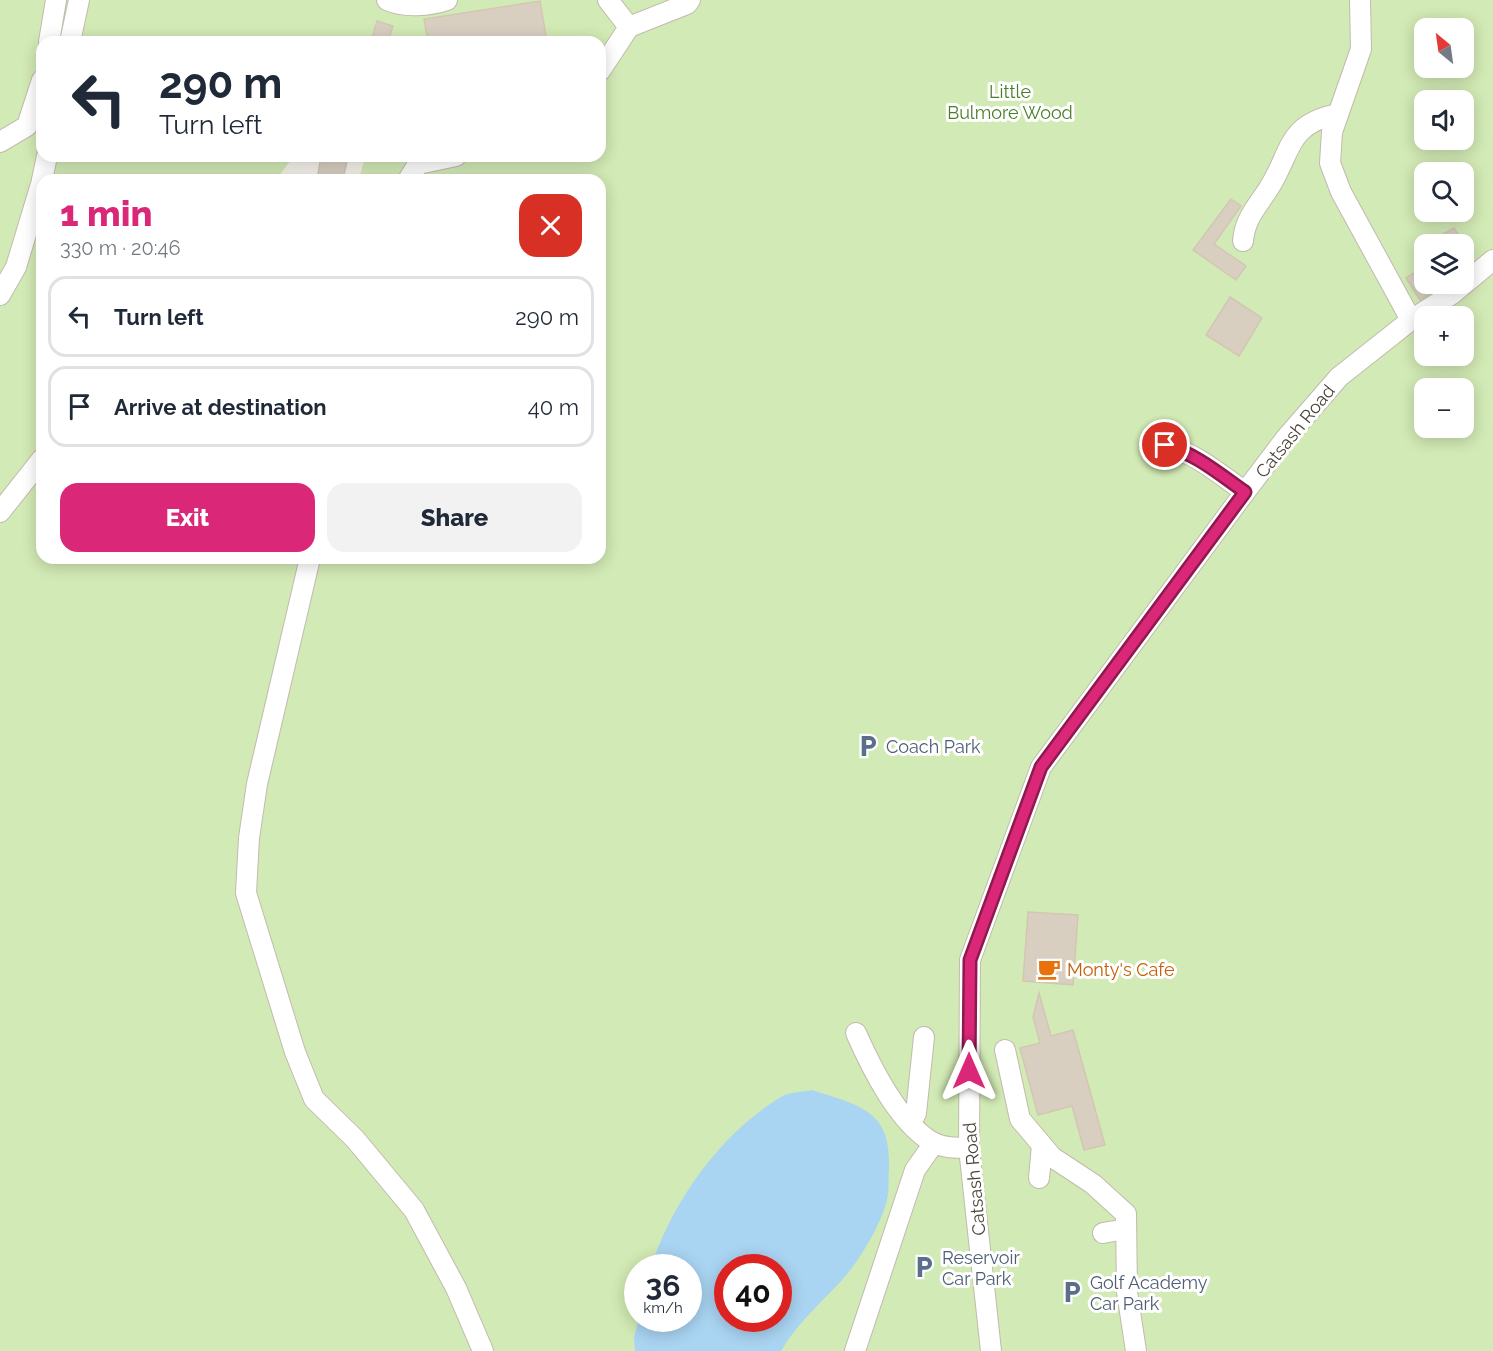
<!DOCTYPE html>
<html lang="en">
<head>
<meta charset="utf-8">
<style>
	body { margin:0; font-family:Raleway,sans-serif; background:#f2f2f3; color:#1f2937; height:100vh; display:flex; flex-direction:column; font-size:22px; white-space:nowrap }
	* { box-sizing:border-box; margin:0 }
	p { font-size:20px; color:#747a83 }
	.icon { flex:none; width:33px; height:33px; fill:none; stroke:currentColor; stroke-width:2; stroke-linecap:round; stroke-linejoin:round }
	.map { position:relative; flex:1; overflow:hidden }
	.panel { position:absolute; left:36px; top:174px; width:570px; height:390px; display:flex; flex-direction:column; background:#fff; border-radius:18px; box-shadow:0 3px 15px #0003 }
	.panel>* { flex:none }
	.top-card { position:absolute; left:36px; top:36px; width:570px; height:126px; border-radius:18px; box-shadow:0 3px 15px #0003; background:#fff; color:#1f2937; overflow:hidden }
	.needle { width:39px; rotate:331deg }
	.tools { position:absolute; left:1414px; top:18px; display:grid; gap:12px }
	.tools a { display:grid; place-items:center; width:60px; height:60px; border-radius:12px; background:#fff; box-shadow:0 3px 15px #0003; font-size:30px }
	.speed { position:absolute; left:624px; top:1254px; display:flex; gap:12px; font-size:30px; font-weight:700; text-align:center }
	.speed>* { display:grid; place-content:center; width:78px; height:78px; border-radius:50%; background:#fff; box-shadow:0 3px 15px #0003; line-height:1 }
	.speed small { font-size:15px; font-weight:400 }
	.speed .limit { border:9px solid #d22; background:#fff; color:#111 }
	.pin { position:absolute; display:grid; place-items:center; width:51px; height:51px; color:#fff; margin:-26px; border:3px solid #fff; border-radius:50%; box-shadow:0 2px 6px #0007 }
	.me { position:absolute; width:66px; margin:-33px; rotate:0deg; stroke-linejoin:round; filter:drop-shadow(0 0 4px #0008) }
	.turn { display:flex; align-items:center; gap:21px; height:126px; padding:0 24px; font-size:27px }
	.turn .icon { width:78px; height:78px; stroke-width:2.5 }
	.turn b { display:block; font-size:42px; line-height:51px }
	.round { display:grid; place-items:center; flex:none; width:63px; height:63px; border-radius:18px; background:#f2f2f3 }
	.headline { display:flex; align-items:center; justify-content:space-between; height:102px; padding:0 24px }
	h1 { font-size:36px; font-weight:800; line-height:45px; color:#db2777 }
	.button { display:flex; gap:12px; margin-top:auto; padding:12px 24px }
	.button a { flex:1; height:69px; border-radius:18px; background:#db2777; color:#fff; font-size:24px; font-weight:800; line-height:69px; text-align:center }
	.button a+a { background:#f2f2f3; color:#1f2937 }
	ul { padding:0; list-style:none }
	li { display:flex; align-items:center; gap:18px; height:81px; margin:0 12px 9px; padding:0 12px; border:3px solid #e0e1e3; border-radius:18px }
	li div { flex:1 }
	li b { display:block; font-size:22px }
	li em { font-style:normal }
	.map>svg:first-child { display:block }
	.green { fill:#d2eab5; fill-rule:evenodd }
	.water { fill:#a9d4f2; fill-rule:evenodd }
	.building { fill:#d8cfc1; stroke:#d3c7b4; stroke-width:1.5 }
	.lines { fill:none; stroke-linecap:round; stroke-linejoin:round }
	.minor-casing { stroke:#c2bbae; stroke-width:22 }
	.minor { stroke:#fff; stroke-width:20 }
	.route-casing { stroke:#8e194d; stroke-width:15 }
	.route { stroke:#db2777; stroke-width:10 }
	.labels { text-anchor:middle; dominant-baseline:central; stroke-width:6; stroke-linejoin:round; paint-order:stroke }
	.park-label { font-size:18px; fill:#4a7f2a; stroke:#fff }
	.street-label { font-size:18px; fill:#4b4439; stroke:#fff }
	.service-label { font-size:18px; fill:#4e5e75; stroke:#fff; text-anchor:start }
	.food-label { font-size:18px; fill:#c56008; stroke:#fff; text-anchor:start }
</style>
</head>
<body>
<div class="map">
<svg width="1493" height="1351" viewBox="0 0 1493 1351">
	<rect width="100%" height="100%" fill="#f6f3ec"/>
	<path class="green" d="M0,0h1493v1351h-1493zM1425,28h39v40h-39zM42,42h558v114h-235l-6,24h241v378h-558v-378h234l18,-24h-252zM1425,100h39v40h-39zM1425,172h39v40h-39zM1425,244h39v40h-39zM1425,316h39v40h-39zM1425,388h39v40h-39zM638,1268h50v50h-50zM728,1268h50v50h-50z"/>
	<path class="water" d="M812,1090c47,16 79,19 77,77 -1,9 0,19 -1,28 -5,27 -27,63 -45,84 -21,23 -46,44 -62,72h-146l-1,-14 5,-18 49,-1v-50l-37,-1c21,-65 70,-134 130,-170 8,-5 22,-5 31,-7zM728,1268h50v50h-50z"/>
	<g class="building">
		<polygon points="540,1 547,42 428,42 424,19"/>
		<polygon points="377,21 393,26 388,42 371,42"/>
		<polygon points="321,156 348,156 343,180 317,180"/>
		<polygon points="1231,199 1241,206 1214,244 1246,266 1236,280 1193,250"/>
		<polygon points="1454,228 1464,244 1425,244"/>
		<polygon points="1425,266 1425,284 1445,284 1420,300 1406,278"/>
		<polygon points="1230,297 1262,318 1239,356 1206,335"/>
		<polygon points="1028,912 1078,915 1073,985 1023,981"/>
		<polygon points="1039,993 1051,1036 1073,1030 1105,1145 1084,1150 1072,1106 1038,1115 1020,1048 1040,1043 1033,1017"/>
	</g>
	<g class="lines">
		<g class="minor-casing">
			<g id="minor">
				<path d="M387,0c18,8 42,6 60,0"/>
				<polyline points="1360,0 1361,49 1332,132 1330,163 1341,192 1411,320"/>
				<polyline points="629,27 687,4 690,0"/>
				<polyline points="49,42 56,0"/>
				<polyline points="70,42 79,0"/>
				<polyline points="600,71 629,27 608,0"/>
				<polyline points="0,142 27,126 42,80"/>
				<polyline points="42,180 47,156"/>
				<polyline points="408,180 418,164 456,156"/>
				<path d="M1243,241c2,-23 14,-34 26,-53 23,-36 17,-64 69,-74"/>
				<polyline points="0,295 16,267 42,181"/>
				<path d="M1165,445c32,9 53,28 80,47"/>
				<polyline points="0,512 42,459"/>
				<polyline points="310,558 257,784 249,838 246,893 295,1052 314,1099 355,1139 414,1210 456,1288 483,1351"/>
				<path d="M856,1033c16,36 42,89 76,109 11,6 25,6 37,6"/>
				<polyline points="1005,1050 1020,1119 1052,1157 1093,1184 1126,1214 1127,1292 1136,1351"/>
				<polyline points="911,1123 916,1113 924,1037"/>
				<polyline points="1039,1178 1042,1145"/>
				<polyline points="1103,1233 1126,1229"/>
				<polyline points="855,1351 915,1170 934,1143"/>
				<polyline points="991,1351 969,1148 970,960 1041,767 1245,492 1286,438 1339,377 1411,320 1452,294 1493,260"/>
			</g>
		</g>
		<use href="#minor" class="minor"/>
	</g>
	<g class="lines">
		<g class="route-casing">
			<path id="route" d="M969,1071l1,-111 71,-193 204,-275c-27,-19 -49,-38 -80,-47"/>
		</g>
		<use href="#route" class="route"/>
	</g>
	<defs>
		<g id="parking-bare" transform="scale(1.8)"><path d="M-3.5-5.5H1a3.5 3.5 0 0 1 0 7H-1V5.5H-3.5ZM-1-3.4V-.6H.8a1.4 1.4 0 0 0 0-2.8Z" fill="#5c6f8a" stroke="#fff" stroke-width="2.5" paint-order="stroke"/></g>
		<g id="cafe-bare" transform="scale(1.8)"><path d="M-5.5-4.5H6V0H3Q3 3.5 0 3.5H-2.5Q-5.5 3.5-5.5 0ZM3-3.2v2h1.7v-2ZM-6 4.5H4V6H-6Z" fill="#e8710a" stroke="#fff" stroke-width="2.5" paint-order="stroke"/></g>
	</defs>
	<g fill-rule="evenodd">
		<use href="#parking-bare" x="868" y="746"/>
		<use href="#cafe-bare" x="1049" y="969"/>
		<use href="#parking-bare" x="924" y="1267"/>
		<use href="#parking-bare" x="1072" y="1292"/>
	</g>
	<g class="labels">
		<g class="park-label">
			<text x="1010" y="91">Little<tspan x="1010" dy="21">Bulmore Wood</tspan></text>
		</g>
		<g class="street-label">
			<text transform="translate(1295 431) rotate(-51)">Catsash Road</text>
			<text transform="translate(974 1179) rotate(-95)">Catsash Road</text>
		</g>
		<g class="service-label">
			<text x="886" y="746">Coach Park</text>
			<text x="942" y="1257">Reservoir<tspan x="942" dy="21">Car Park</tspan></text>
			<text x="1090" y="1282">Golf Academy<tspan x="1090" dy="21">Car Park</tspan></text>
		</g>
		<g class="food-label">
			<text x="1067" y="969">Monty's Cafe</text>
		</g>
	</g>
</svg>
<div class="tools">
<a><svg class="needle" viewBox="-14 -14 28 28"><path d="M0-13l5 13h-10z" fill="#e53935"/><path d="M0 13l5-13h-10z" fill="#747a83"/></svg></a>
<a><svg class="icon" aria-label="sound" viewBox="0 0 24 24"><path d="M4 9h4l5-4v14l-5-4H4zM17 9q2 3 0 6"/></svg></a>
<a><svg class="icon" aria-label="search" viewBox="0 0 24 24"><circle cx="10" cy="10" r="6"/><path d="M15 15l6 6"/></svg></a>
<a><svg class="icon" aria-label="layers" viewBox="0 0 24 24"><path d="M12 4l9 5-9 5-9-5zM3 14l9 5 9-5"/></svg></a>
<a>+</a>
<a>−</a>
</div>
<div class="speed"><div>36<small>km/h</small></div><div class="limit">40</div></div>
<div class="pin" style="left:1165px;top:445px;background:#d93025"><svg class="icon" aria-label="arrive" viewBox="0 0 24 24"><path d="M6 21V4h12l-3 4 3 4H6"/></svg></div>
<svg class="me" style="left:969px;top:1071px" viewBox="-20 -20 40 40"><path d="M0-17L14 15 0 8-14 15z" fill="#db2777" stroke="#fff" stroke-width="4"/></svg>
<div class="top-card">
<div class="turn"><svg class="icon" aria-label="left" viewBox="0 0 24 24"><path d="M17 20v-9H6M10 6l-5 5 5 5"/></svg><div><b>290 m</b>Turn left</div></div>
</div>
<section class="panel">
<div class="headline"><div><h1>1 min</h1><p>330 m · 20:46</p></div><a class="round" style="background:#d93025;color:#fff"><svg class="icon" aria-label="close" viewBox="0 0 24 24"><path d="M6 6l12 12M18 6L6 18"/></svg></a></div>
<ul>
<li><svg class="icon" aria-label="left" viewBox="0 0 24 24"><path d="M17 20v-9H6M10 6l-5 5 5 5"/></svg><div><b>Turn left</b></div><em>290 m</em></li>
<li><svg class="icon" aria-label="arrive" viewBox="0 0 24 24"><path d="M6 21V4h12l-3 4 3 4H6"/></svg><div><b>Arrive at destination</b></div><em>40 m</em></li>
</ul>
<div class="button"><a>Exit</a><a>Share</a></div>
</section>
</div>
</body>
</html>
